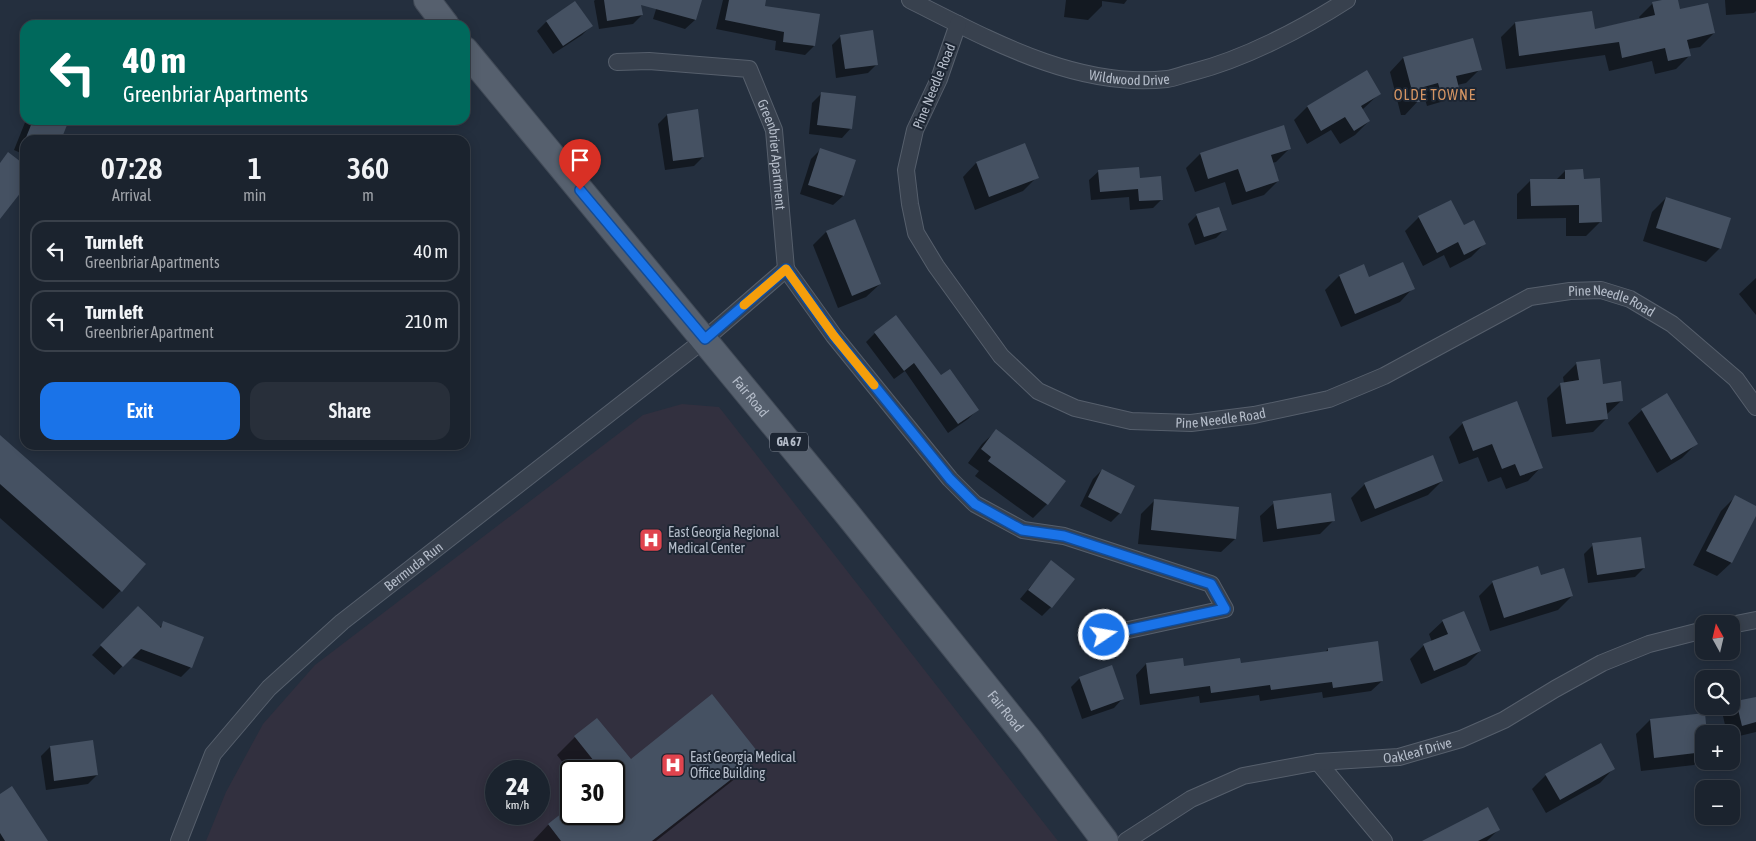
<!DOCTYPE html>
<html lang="en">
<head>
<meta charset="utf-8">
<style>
	body { margin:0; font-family:"Asap Condensed",sans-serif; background:#282f3a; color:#f1f3f6; height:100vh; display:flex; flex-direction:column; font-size:19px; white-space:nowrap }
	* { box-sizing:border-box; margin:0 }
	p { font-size:16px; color:#a0a4aa }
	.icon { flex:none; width:28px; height:28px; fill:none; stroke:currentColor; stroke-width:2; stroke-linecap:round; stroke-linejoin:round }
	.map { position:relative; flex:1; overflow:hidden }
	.side { position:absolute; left:20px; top:135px; width:450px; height:315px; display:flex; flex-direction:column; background:#1b232e; border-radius:15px; box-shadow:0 2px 12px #0003,0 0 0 1px #39404a }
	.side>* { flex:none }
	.banner { position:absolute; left:20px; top:20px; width:450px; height:105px; border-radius:15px; box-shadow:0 2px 12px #0003,0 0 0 1px #39404a; background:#00695c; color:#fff; overflow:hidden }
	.needle { width:32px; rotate:352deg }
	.buttons { position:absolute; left:1695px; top:615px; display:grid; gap:10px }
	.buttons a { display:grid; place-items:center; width:45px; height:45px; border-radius:10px; background:#1b232e; box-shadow:0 2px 12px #0003,0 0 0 1px #39404a; font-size:25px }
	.speed { position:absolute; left:485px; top:760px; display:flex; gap:10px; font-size:25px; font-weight:700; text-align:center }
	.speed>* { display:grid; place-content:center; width:65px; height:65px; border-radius:50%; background:#1b232e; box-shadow:0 2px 12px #0003,0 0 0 1px #39404a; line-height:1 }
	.speed small { font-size:12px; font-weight:400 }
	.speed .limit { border:2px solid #111; border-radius:8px; background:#fff; color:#111 }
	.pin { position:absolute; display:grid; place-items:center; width:42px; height:42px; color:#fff; margin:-51px -21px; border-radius:50% 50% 50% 0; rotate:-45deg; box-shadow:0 0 5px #0007 }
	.pin .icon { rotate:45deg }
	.me { position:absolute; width:55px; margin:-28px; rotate:78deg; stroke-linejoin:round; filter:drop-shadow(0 0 4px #0008) }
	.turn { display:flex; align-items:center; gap:18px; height:105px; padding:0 20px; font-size:22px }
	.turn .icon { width:65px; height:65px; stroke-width:2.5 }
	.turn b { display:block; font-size:35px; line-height:42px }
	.eta { display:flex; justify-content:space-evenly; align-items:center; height:85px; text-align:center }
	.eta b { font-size:30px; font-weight:600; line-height:35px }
	.cta { display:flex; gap:10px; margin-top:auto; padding:10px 20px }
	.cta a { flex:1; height:58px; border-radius:15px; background:#1a73e8; color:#fff; font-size:20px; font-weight:600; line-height:58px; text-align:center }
	.cta a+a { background:#282f3a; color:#f1f3f6 }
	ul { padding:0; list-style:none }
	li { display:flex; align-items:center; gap:15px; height:62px; margin:0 10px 8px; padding:0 10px; border:2px solid #39404a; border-radius:15px }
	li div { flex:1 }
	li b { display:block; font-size:19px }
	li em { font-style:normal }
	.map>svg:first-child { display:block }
	.medical { fill:#32303f; fill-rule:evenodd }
	.shadow { fill:#0007 }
	.building { fill:#455162 }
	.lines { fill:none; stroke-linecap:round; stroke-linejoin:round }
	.minor-casing { stroke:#565f6c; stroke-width:18 }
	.primary-casing { stroke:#414a57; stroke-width:28 }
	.minor { stroke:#38414e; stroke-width:16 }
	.primary { stroke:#56606e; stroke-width:26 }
	.route-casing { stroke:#114b97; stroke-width:12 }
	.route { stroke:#1a73e8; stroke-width:9 }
	.slow { stroke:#f59e0b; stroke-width:9 }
	.labels { text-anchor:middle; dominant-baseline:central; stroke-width:4; stroke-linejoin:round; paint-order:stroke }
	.shield { fill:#1d2633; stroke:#878f9c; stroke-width:1 }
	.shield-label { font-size:12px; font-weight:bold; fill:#b4bcc9 }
	.street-label { font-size:14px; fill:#b4bcc9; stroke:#1d2633 }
	.poi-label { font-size:14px; fill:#b4bcc9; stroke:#1d2633; text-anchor:start }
	.neighbourhood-label { font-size:15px; letter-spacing:1px; fill:#d59563; stroke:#1d2633 }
</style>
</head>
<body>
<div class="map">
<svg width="1756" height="841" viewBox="0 0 1756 841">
	<rect width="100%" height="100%" fill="#242f3e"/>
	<path class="medical" d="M682,404l37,3 339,434h-852l20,-49 37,-68 52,-59 328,-250zM496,771h43v43h-43zM571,771h43v43h-43z"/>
	<g class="shadow">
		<polygon points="595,0 639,0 642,15 633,24 599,29 594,1"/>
		<polygon points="659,0 700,0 695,20 685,29 653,19"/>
		<polygon points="723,0 765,0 763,7 814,46 805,55 775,50 776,41 716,29"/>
		<polygon points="1066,0 1127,0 1124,4 1102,1 1102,6 1088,20 1064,17"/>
		<polygon points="1668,0 1677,0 1679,11 1714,33 1700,47 1688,49 1690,55 1676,69 1655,74 1652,61 1609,71 1605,55 1506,69 1501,37 1515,23 1594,30 1640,19 1639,17 1653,3"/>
		<polygon points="1725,0 1756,0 1756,11 1754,13 1726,15"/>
		<polygon points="575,2 591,26 582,35 553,54 537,31 546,22"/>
		<polygon points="74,19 88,25 69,25"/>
		<polygon points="841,36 877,64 868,73 836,78 832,45"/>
		<polygon points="1472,40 1480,69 1466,83 1457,85 1458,88 1444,101 1427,106 1424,96 1418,98 1418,101 1405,115 1401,115 1390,72 1403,58"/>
		<polygon points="1380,93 1362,110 1369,121 1355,135 1340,144 1331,130 1307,144 1294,120 1307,107"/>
		<polygon points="821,94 851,128 842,138 809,134 812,103"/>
		<polygon points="667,115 703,157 694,166 665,170 658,124"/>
		<polygon points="26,120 68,120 60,140 25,140 25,155 14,150"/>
		<polygon points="1024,145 1037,177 1023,191 975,210 963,177 976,163"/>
		<polygon points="1290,148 1276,162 1272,163 1278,181 1264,195 1232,205 1225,182 1195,192 1186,168 1200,154"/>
		<polygon points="820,150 854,161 843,196 833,205 800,194 811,159"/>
		<polygon points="1099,171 1139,179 1162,199 1153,208 1130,210 1129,197 1091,200 1089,180"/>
		<polygon points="1565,171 1582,180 1600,222 1586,236 1566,236 1566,218 1517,219 1517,194 1530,181 1556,180"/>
		<polygon points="1666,198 1720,248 1706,262 1643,241 1652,212"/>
		<polygon points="1197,215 1225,229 1216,238 1195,245 1188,224"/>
		<polygon points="1419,217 1464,226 1484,244 1471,257 1450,268 1444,255 1423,266 1405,231"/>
		<polygon points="826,232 880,284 866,297 838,308 813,245"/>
		<polygon points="1363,266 1368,279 1413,288 1400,302 1341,327 1325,290 1339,276"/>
		<polygon points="1756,278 1756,315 1739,294"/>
		<polygon points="875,333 941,377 977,410 968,419 948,433 905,371 894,379 866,342"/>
		<polygon points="1577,363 1622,400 1606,415 1607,418 1593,432 1552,437 1547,398 1561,384 1564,383 1563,377"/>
		<polygon points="1642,410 1696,444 1682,458 1657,473 1628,423"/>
		<polygon points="1463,423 1541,467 1528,481 1506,489 1501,477 1488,482 1478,457 1459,464 1449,437"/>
		<polygon points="996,431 1064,481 1047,504 1033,518 975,476 979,471 968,463 982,444"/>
		<polygon points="0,447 145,565 103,609 0,518"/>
		<polygon points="1102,470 1120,513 1111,522 1080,506 1093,479"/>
		<polygon points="1442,481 1428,495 1361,522 1351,498 1365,484"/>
		<polygon points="1735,497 1756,508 1756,513 1731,563 1717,576 1693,565 1721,511"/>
		<polygon points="1155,500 1235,539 1221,552 1138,544 1141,514"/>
		<polygon points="1274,503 1334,520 1320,534 1263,542 1260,516"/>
		<polygon points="1593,545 1644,568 1635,577 1588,583 1584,554"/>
		<polygon points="1051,562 1051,607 1042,616 1020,599"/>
		<polygon points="1493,582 1572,596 1558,610 1490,631 1479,596"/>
		<polygon points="138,608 159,628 164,623 202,638 190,668 181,677 131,657 114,675 92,655"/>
		<polygon points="1443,621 1480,651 1466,665 1421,684 1410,659 1424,645 1432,642 1429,634"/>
		<polygon points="1328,649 1382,681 1371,691 1323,698 1322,692 1260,701 1259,695 1200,703 1199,696 1140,705 1136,675 1146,664 1183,667 1240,664 1325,652"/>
		<polygon points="1080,678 1123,698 1114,708 1082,719 1071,687"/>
		<polygon points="1756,698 1756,732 1731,738 1731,734 1727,734 1723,716 1737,702"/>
		<polygon points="1650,720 1704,734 1704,755 1694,765 1641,771 1636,734"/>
		<polygon points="575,737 630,761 759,756 741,774 656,841 533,841 548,825 571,808 571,814 614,814 614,771 571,771 571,773 557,755"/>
		<polygon points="50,747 97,775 88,784 46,790 41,756"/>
		<polygon points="1613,769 1600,783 1546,813 1532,789 1546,775"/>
		<polygon points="0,796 47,841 0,841"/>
		<polygon points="1498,830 1487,841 1431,841"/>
	</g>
	<g class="building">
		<polygon points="604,0 702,0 696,20 641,5 643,15 607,21"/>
		<polygon points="729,0 766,0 765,6 820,14 815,46 783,42 784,32 725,20"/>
		<polygon points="1662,0 1678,0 1680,9 1708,3 1715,33 1687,40 1691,56 1668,61 1665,48 1622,58 1619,42 1519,56 1515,22 1592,11 1595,29 1655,15 1652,2"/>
		<polygon points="575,1 593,26 563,46 546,21"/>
		<polygon points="873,30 878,65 845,69 840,35"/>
		<polygon points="1473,38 1482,70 1456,76 1459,88 1441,93 1438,83 1420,88 1420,102 1415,102 1403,57"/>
		<polygon points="1367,70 1381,94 1361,106 1370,121 1354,131 1345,117 1321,131 1307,106"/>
		<polygon points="821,92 856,96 852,129 817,125"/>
		<polygon points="698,109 704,157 673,161 667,114"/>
		<polygon points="33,120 69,120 61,140 25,140"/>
		<polygon points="1284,125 1291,149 1271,155 1279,181 1246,192 1238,169 1208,179 1200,153"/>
		<polygon points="1025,143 1039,178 989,197 976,162"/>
		<polygon points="820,148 856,160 844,196 808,185"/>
		<polygon points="8,152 25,165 25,187 0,219 0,163"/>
		<polygon points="1139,167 1140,178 1161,176 1163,200 1139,201 1138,189 1100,192 1098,170"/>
		<polygon points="1583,169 1584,179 1600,178 1602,222 1579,223 1579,205 1531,206 1530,179 1565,179 1565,170"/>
		<polygon points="1666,197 1731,218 1721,249 1656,228"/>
		<polygon points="1451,200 1464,225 1474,220 1486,244 1464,255 1458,242 1437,253 1418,216"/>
		<polygon points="1219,207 1227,230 1204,237 1196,214"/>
		<polygon points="855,219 881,284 852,296 826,231"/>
		<polygon points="1403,262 1415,289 1355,314 1339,275 1364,264 1369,277"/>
		<polygon points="896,315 941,375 950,369 979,410 958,424 914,363 904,371 874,332"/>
		<polygon points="1600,359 1603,384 1621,381 1623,401 1606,403 1608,419 1566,424 1560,383 1579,380 1576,362"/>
		<polygon points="1667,393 1698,444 1671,460 1641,409"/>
		<polygon points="1517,401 1543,468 1520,476 1515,464 1502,469 1492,444 1473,451 1462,422"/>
		<polygon points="996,429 1066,481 1048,505 988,461 991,457 981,449"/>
		<polygon points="0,435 146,564 122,592 0,484"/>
		<polygon points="1433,455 1443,481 1375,509 1364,483"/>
		<polygon points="1102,469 1135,486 1121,514 1088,497"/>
		<polygon points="1331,493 1335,521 1277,529 1273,501"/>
		<polygon points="1735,495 1756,506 1756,516 1732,563 1706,551"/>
		<polygon points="1154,499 1239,507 1236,539 1151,530"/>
		<polygon points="1641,537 1645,568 1597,575 1592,543"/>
		<polygon points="1051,560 1075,579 1052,608 1028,590"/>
		<polygon points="1538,566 1541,575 1564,568 1573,596 1504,618 1492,581"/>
		<polygon points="138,606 161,628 163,621 204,637 192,668 141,649 123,667 100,645"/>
		<polygon points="1464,611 1481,651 1434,671 1423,644 1448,634 1442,620"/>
		<polygon points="1378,641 1383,681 1333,688 1332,682 1271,690 1270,685 1211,693 1210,686 1150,694 1146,663 1183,658 1184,666 1240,658 1241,663 1328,651 1328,648"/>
		<polygon points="1112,665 1124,699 1091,711 1079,677"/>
		<polygon points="712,694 761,756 652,841 561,841 548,824 571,806 571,814 614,814 614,771 602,771 574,736 597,718 631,759"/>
		<polygon points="1756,697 1756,722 1742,726 1736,701"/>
		<polygon points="1705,713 1707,734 1704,734 1704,752 1654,758 1650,719"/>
		<polygon points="93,740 98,775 54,781 50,746"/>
		<polygon points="1601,743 1615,769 1560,800 1545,774"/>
		<polygon points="12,786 48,841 5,841 0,833 0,794"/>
		<polygon points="1488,807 1500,830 1478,841 1422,841"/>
	</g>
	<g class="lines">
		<g class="minor-casing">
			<g id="minor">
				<path id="s1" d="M910,0c78,39 166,89 257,79 8,-1 17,-5 26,-7 51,-13 109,-43 154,-72"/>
				<path id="s2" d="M958,24l-19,55 -24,51 -9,40 4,34 6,29 20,33 65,90 37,35 37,17 56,13 60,2 63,-8 75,-16 55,-23 146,-79 40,-6 31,-1 29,9 42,25 64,55 20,28"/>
				<path id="s3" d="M617,62l32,-1 100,8 25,61 12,139"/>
				<polyline points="786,269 834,336 950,479 975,504 1023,530 1064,536 1211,584 1225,609 1087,639"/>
				<polyline points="1731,625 1756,620"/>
				<polyline points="1318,762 1384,841"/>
				<path id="s4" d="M179,841l34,-87 56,-66 73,-66 363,-283 81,-70"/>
				<path id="s5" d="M1126,841l65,-42 52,-23 75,-14 81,-5 62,-18 43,-19 51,-31 47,-26 47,-19 55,-14"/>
			</g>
		</g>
		<g class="primary-casing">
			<g id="primary">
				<polyline points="427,0 446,25"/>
				<path id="s6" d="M465,50l380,461 184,229 76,101"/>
			</g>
		</g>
		<use href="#minor" class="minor"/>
		<use href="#primary" class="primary"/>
	</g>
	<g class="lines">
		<g class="route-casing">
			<polyline id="route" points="580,190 705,339 786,269 834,336 950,479 975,504 1022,530 1064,536 1211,584 1225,609 1104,635"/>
		</g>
		<use href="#route" class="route"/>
		<polyline class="slow" points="744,305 786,269 834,336 874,385"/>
	</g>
	<defs>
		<g id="hospital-square" transform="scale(1.25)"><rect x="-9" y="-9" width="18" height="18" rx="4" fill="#e0444e" stroke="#1d2633"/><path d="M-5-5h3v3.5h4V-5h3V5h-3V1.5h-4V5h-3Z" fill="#fff"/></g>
	</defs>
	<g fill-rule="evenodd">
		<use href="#hospital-square" x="651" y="540"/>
		<use href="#hospital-square" x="673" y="765"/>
	</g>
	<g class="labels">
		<rect class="shield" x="770" y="432.5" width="38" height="19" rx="4"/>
		<g class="shield-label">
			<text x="789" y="442">GA 67</text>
		</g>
		<g class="street-label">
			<text stroke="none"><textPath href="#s1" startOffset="235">Wildwood Drive</textPath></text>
			<text transform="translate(934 86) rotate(-68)">Pine Needle Road</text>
			<text stroke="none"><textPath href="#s3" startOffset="222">Greenbrier Apartment</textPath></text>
			<text stroke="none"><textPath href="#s2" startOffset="1028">Pine Needle Road</textPath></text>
			<text stroke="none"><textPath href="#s6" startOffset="449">Fair Road</textPath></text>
			<text stroke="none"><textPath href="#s2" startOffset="608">Pine Needle Road</textPath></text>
			<text stroke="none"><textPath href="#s4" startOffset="369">Bermuda Run</textPath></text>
			<text stroke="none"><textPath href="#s6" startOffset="854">Fair Road</textPath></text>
			<text stroke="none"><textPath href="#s5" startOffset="311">Oakleaf Drive</textPath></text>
		</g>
		<g class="poi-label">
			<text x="668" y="532">East Georgia Regional<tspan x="668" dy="16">Medical Center</tspan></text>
			<text x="690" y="757">East Georgia Medical<tspan x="690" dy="16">Office Building</tspan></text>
		</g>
		<g class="neighbourhood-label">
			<text x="1435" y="94">OLDE TOWNE</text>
		</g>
	</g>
</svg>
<div class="buttons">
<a><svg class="needle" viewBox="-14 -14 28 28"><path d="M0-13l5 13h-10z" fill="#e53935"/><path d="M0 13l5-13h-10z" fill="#a0a4aa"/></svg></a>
<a><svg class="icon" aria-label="search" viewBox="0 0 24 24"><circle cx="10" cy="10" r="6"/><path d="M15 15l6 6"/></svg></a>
<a>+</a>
<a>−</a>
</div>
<div class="speed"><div>24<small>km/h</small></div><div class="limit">30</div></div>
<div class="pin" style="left:580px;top:190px;background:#d93025"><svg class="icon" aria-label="arrive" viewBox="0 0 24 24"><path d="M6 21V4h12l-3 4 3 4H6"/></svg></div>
<svg class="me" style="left:1104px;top:635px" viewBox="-20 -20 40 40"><circle r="17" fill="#1a73e8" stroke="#fff" stroke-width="3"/><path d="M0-11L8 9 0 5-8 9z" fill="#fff"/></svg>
<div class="banner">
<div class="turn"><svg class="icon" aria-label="left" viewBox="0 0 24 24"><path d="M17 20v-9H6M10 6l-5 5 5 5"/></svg><div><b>40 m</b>Greenbriar Apartments</div></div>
</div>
<section class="side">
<div class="eta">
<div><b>07:28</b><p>Arrival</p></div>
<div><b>1</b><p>min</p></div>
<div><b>360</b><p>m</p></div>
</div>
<ul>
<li><svg class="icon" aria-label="left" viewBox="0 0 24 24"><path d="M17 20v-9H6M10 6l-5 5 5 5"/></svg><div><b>Turn left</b><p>Greenbriar Apartments</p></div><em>40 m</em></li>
<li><svg class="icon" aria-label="left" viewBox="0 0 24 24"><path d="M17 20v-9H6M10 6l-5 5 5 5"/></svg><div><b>Turn left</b><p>Greenbrier Apartment</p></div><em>210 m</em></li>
</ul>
<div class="cta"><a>Exit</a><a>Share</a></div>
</section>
</div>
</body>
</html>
